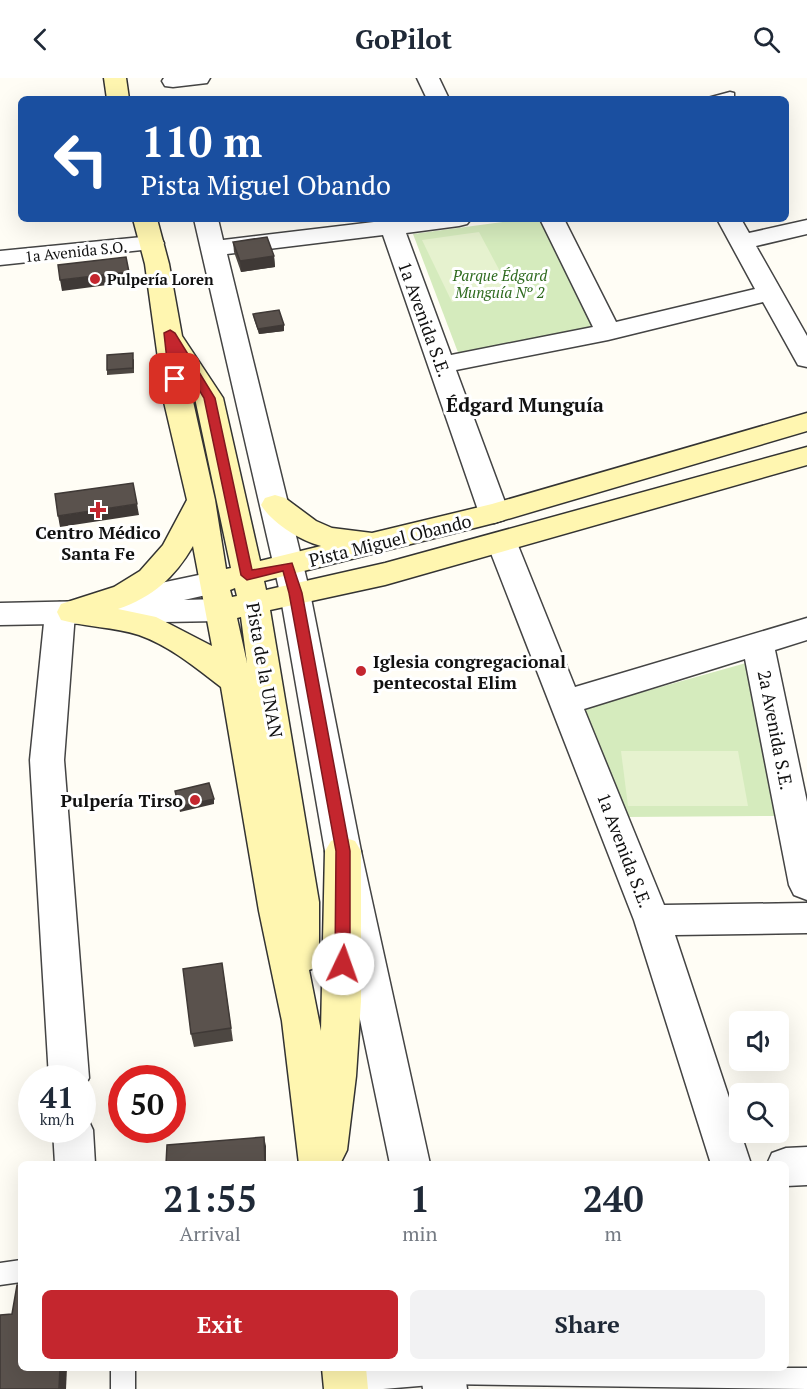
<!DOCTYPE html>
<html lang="en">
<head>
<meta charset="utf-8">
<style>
	body { margin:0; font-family:"PT Serif",serif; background:#f2f2f3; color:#1f2937; height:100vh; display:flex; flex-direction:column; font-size:22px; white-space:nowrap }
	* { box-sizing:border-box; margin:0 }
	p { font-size:20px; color:#747a83 }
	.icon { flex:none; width:33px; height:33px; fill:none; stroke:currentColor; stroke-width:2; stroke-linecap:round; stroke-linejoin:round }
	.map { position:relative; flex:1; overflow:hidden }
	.drawer { position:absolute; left:18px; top:1083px; width:771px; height:210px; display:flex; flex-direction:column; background:#fff; border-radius:9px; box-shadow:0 6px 24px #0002 }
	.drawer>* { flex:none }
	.guide { position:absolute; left:18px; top:18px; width:771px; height:126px; border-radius:9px; box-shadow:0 6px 24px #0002; background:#1a4fa0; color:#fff; overflow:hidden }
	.fabs { position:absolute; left:729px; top:933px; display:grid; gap:12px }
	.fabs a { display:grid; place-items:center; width:60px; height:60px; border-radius:9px; background:#fff; box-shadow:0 6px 24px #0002; font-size:30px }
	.speed { position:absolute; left:18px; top:987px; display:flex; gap:12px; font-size:30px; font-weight:700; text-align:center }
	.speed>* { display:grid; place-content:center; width:78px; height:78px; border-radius:50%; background:#fff; box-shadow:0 6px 24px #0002; line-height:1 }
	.speed small { font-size:15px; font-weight:400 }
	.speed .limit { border:9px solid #d22; background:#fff; color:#111 }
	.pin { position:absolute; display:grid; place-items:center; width:51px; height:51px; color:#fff; margin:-26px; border-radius:12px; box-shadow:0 3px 9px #0006 }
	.me { position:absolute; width:66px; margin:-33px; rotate:3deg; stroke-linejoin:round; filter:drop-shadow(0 0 4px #0008) }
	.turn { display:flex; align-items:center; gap:21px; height:126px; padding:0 24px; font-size:27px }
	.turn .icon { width:78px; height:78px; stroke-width:2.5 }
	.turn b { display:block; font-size:42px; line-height:51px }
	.eta { display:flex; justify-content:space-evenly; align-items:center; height:102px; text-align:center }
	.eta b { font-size:36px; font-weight:700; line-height:42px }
	.primary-button { display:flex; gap:12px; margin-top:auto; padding:12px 24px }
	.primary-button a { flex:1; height:69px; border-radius:9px; background:#c4262e; color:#fff; font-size:24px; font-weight:700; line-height:69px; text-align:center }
	.primary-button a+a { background:#f2f2f3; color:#1f2937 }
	header { display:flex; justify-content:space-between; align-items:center; height:78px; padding:0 24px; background:#fff; font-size:27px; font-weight:700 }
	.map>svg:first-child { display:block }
	.green { fill:#d5ebbd }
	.pitch { fill:#e6f2cf }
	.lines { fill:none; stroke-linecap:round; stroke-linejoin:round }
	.service-casing { stroke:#444; stroke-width:3 }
	.minor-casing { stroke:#444; stroke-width:3 }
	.tertiary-casing { stroke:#444; stroke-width:3 }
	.secondary-casing { stroke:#333; stroke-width:3 }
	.service { fill:#fff; fill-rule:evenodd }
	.minor { fill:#fff; fill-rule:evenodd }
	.tertiary { fill:#fff; fill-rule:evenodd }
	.secondary { fill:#fff6b0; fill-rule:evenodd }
	.wall { fill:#4d4742 }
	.shaded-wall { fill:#3f3936 }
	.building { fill:#5a524d; stroke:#3f3936; stroke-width:1.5 }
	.route { fill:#c4262e; stroke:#7f191e; stroke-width:1.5 }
	.poi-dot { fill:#c4262e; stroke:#fff; stroke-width:2 }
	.labels { text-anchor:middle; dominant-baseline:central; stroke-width:6; stroke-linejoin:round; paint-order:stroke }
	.far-street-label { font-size:15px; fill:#111; stroke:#fff }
	.far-park-label { font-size:15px; font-style:italic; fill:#2f6b1f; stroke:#fff }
	.far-poi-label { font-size:15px; font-weight:bold; fill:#111; stroke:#fff; text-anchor:start }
	.street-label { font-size:18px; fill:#111; stroke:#fff }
	.poi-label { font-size:18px; font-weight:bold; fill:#111; stroke:#fff }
	.neighbourhood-label { font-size:20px; font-weight:bold; fill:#111; stroke:#fff }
</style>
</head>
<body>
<header><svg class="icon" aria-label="back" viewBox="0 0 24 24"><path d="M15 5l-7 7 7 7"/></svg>GoPilot<svg class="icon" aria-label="search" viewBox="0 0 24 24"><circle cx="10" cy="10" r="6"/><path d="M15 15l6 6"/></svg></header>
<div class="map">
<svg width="807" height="1311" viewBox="0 0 807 1311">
	<rect width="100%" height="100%" fill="#fffdf5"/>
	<g class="green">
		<polygon points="526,141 540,141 593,248 459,277 413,156"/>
		<polygon points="746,585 776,738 626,739 582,631"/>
	</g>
	<g class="pitch">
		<polygon points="479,154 511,214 452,224 422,162"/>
		<polygon points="621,673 738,673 748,728 628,728"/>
	</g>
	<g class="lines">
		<g class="service-casing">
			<g id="service">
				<polygon points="730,14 734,15 734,21 704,21"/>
				<polygon points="21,1182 21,1204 0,1207 0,1185"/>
				<rect x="111" y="1290" width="24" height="21"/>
				<polygon points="345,1290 807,1290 807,1311 443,1306 383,1311 337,1311 333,1302 336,1293"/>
			</g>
		</g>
		<g class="minor-casing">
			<g id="minor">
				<polygon points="164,0 210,0 207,5 173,9 165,8 162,3"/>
				<polygon points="417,0 439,0 449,21 427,21"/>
				<polygon points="194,141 218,141 223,162 399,141 471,141 467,146 459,148 406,155 451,277 593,249 540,141 564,141 616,244 755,211 717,141 741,141 749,155 807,142 807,156 756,168 807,258 807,289 798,287 763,224 608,262 456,292 509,435 504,442 494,445 484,442 479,435 383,157 227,176 310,515 361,773 430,1086 390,1086 325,773 280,515"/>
				<polygon points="152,158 161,160 164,165 161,170 0,187 0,173"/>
				<polygon points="502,455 512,458 517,465 575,609 807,540 807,562 775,572 807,724 807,822 794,817 789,807 745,581 584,631 664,827 807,825 807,855 675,857 751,1086 711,1086 634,842 487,465 492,458"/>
				<polygon points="60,524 71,527 75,535 64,682 89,1000 82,1013 82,1000 49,1000 30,682 45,535 49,527"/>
				<polygon points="82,1037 87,1039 93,1052 95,1086 55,1086 53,1052 82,1052"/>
				<polygon points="807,1069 807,1107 786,1108 786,1086 767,1086 772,1075 786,1070"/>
				<polygon points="420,1290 464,1290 467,1311 423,1311"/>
			</g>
		</g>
		<g class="tertiary-casing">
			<polygon id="tertiary" points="213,494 224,497 228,505 224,513 184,522 218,521 229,524 233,532 229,540 218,543 0,547 0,525 135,522 133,518 137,510"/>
		</g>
		<g class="secondary-casing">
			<g id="secondary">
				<polygon points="104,0 126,0 129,21 107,21"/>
				<path d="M133,141h24l12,45 13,72 41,62 37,163 61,-15c-21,-6 -48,-22 -60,-41l4,-7 10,-3 10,3 31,23 16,7 40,5 120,-29 315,-91v18l-313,92 -230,58 2,9 119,-27 422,-116v18l-422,120 -115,25 49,292v55l-5,11 -5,2 12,61 4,-180 6,-10 12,-4 12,4 6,10v150l-5,75 -9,74 -7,14h-41l-17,-143 -23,-110 -38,-224c-26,-20 -51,-41 -82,-52 -25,-8 -53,-8 -78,-15l-4,-8 4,-8 53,-17 26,-16 23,-26 24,-45 -23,-98 -19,-138zM190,310l5,10 36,170 -5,1 -11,-69zM193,468l19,100 -56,-29 -38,-8c35,-12 56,-31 75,-63zM235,510l2,8 -5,1 -2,-7zM241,539l6,46 -10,-45z"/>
				<polygon points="322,1290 366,1290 368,1311 324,1311"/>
			</g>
		</g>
		<use href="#service" class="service"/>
		<use href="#minor" class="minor"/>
		<use href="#tertiary" class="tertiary"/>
		<use href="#secondary" class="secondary"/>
	</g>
	<g class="wall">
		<polygon points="233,164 274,178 275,189 241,194 234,174"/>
		<polygon points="253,236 284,247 284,253 259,256 254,241"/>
		<polygon points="134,281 134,295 107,297 107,292"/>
		<polygon points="224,898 233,963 194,969 191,956"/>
	</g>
	<g class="shaded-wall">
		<polygon points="274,178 275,189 241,194 240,183"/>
		<polygon points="129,194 130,204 62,213 60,202"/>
		<polygon points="284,247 284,253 259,256 258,251"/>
		<polygon points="137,426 139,437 60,449 58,438"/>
		<polygon points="214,721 214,726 180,734 179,729"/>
		<polygon points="264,1059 266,1068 266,1086 265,1086"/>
		<polygon points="60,1290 67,1290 66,1311 59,1311"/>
	</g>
	<g class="building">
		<polygon points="101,19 101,21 85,21"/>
		<polygon points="267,159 274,178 240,183 233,164"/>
		<polygon points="126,179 129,194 60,202 58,187"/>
		<polygon points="279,232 284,247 258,251 253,236"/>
		<polygon points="133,275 133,290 107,292 107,277"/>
		<polygon points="133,405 137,426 58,438 55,416"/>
		<polygon points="209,705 214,721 179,729 175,713"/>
		<polygon points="222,885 231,950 191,956 183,891"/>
		<polygon points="264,1059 265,1086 166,1086 167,1067"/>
		<polygon points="17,1207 21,1207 21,1290 60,1290 59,1311 0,1311 0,1237 12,1236"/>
	</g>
	<polygon class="route" points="170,252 175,255 215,320 252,492 292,485 302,515 350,773 350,886 343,893 335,886 336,773 289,515 283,493 247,502 241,497 204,320 178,277 180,301 175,305 169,301 164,255"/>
	<g class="poi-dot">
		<circle cx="95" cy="201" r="6"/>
		<path d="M95 423h6v6h6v6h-6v6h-6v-6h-6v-6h6z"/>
		<circle cx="361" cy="593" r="6"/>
		<circle cx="195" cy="722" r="6"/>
	</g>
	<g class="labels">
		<g class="far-street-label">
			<text transform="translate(76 173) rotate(-6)">1a Avenida S.O.</text>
		</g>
		<g class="far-park-label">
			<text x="500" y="197">Parque Édgard<tspan x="500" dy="17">Munguía Nº 2</tspan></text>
		</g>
		<g class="far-poi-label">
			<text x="107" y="201">Pulpería Loren</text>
		</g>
		<g class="street-label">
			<text transform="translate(425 241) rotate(70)">1a Avenida S.E.</text>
			<text transform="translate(390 462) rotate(-14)">Pista Miguel Obando</text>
			<text transform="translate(265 592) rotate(80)">Pista de la UNAN</text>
			<text transform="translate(776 652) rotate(79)">2a Avenida S.E.</text>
			<text transform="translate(625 772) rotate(69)">1a Avenida S.E.</text>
		</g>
		<g class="poi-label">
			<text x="98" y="454">Centro Médico<tspan x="98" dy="21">Santa Fe</tspan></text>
			<text x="373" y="583" text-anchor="start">Iglesia congregacional<tspan x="373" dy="21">pentecostal Elim</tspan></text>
			<text x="183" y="722" text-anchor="end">Pulpería Tirso</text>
		</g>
		<g class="neighbourhood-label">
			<text x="525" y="326">Édgard Munguía</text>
		</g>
	</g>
</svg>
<div class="fabs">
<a><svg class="icon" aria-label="sound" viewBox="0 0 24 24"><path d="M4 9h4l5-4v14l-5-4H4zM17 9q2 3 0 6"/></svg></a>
<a><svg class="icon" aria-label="search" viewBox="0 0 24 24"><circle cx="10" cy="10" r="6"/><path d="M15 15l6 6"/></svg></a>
</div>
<div class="speed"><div>41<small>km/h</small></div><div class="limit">50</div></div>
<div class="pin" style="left:175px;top:301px;background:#d93025"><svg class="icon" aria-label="arrive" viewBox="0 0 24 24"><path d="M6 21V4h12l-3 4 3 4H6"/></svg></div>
<svg class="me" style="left:343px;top:886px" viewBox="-20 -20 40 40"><circle r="19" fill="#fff"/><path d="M0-13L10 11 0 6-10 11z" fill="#c4262e"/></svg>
<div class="guide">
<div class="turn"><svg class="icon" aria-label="left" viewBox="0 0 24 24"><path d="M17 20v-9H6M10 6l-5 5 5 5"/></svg><div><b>110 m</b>Pista Miguel Obando</div></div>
</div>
<section class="drawer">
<div class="eta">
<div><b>21:55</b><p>Arrival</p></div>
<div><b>1</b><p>min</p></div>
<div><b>240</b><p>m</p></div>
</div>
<div class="primary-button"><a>Exit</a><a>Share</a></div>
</section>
</div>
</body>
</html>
